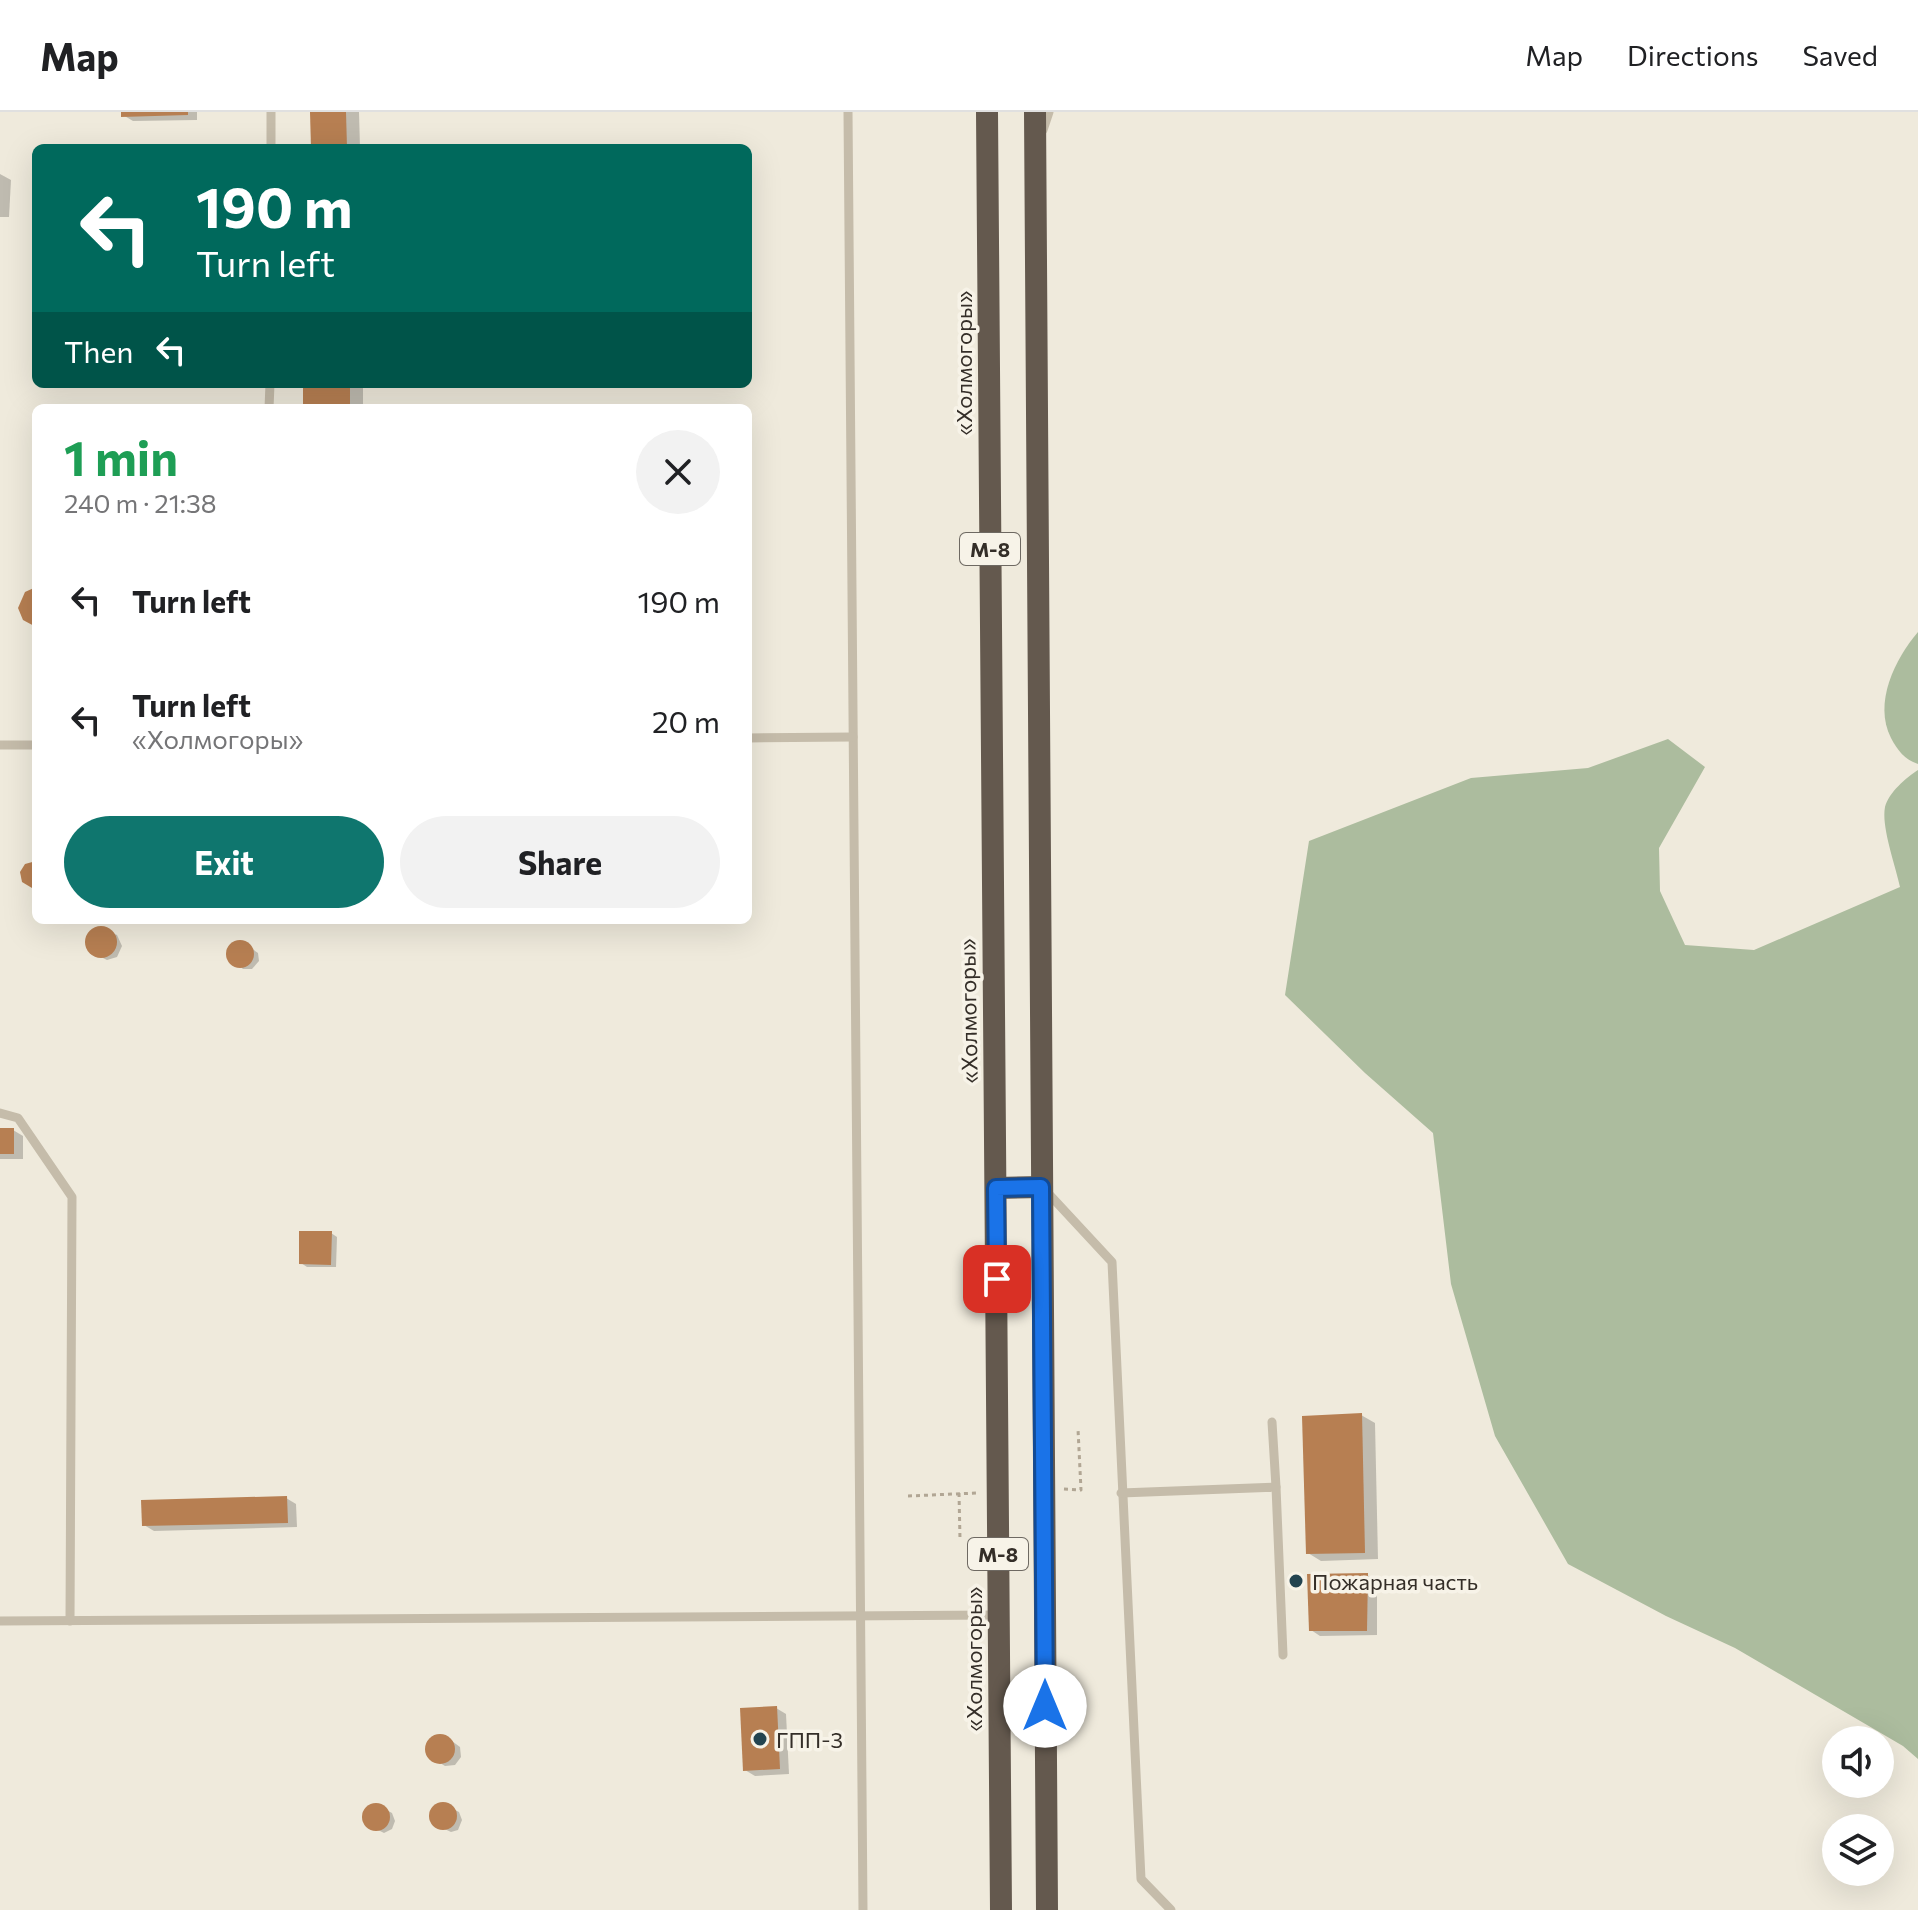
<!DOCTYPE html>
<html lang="en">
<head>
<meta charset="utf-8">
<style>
	body { margin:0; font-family:Commissioner,sans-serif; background:#f2f2f2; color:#202124; height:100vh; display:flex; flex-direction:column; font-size:30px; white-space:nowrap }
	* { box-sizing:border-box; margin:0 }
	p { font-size:26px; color:#757577 }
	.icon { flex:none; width:44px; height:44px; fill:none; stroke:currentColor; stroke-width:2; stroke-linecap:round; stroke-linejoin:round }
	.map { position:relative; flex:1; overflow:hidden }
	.sheet { position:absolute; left:32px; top:292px; width:720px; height:520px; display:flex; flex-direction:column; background:#fff; border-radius:12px; box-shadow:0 8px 32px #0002 }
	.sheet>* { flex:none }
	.guide { position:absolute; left:32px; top:32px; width:720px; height:244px; border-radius:12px; box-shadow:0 8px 32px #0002; background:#00695c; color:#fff; overflow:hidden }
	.tools { position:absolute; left:1822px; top:1614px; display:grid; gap:16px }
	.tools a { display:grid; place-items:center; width:72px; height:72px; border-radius:50%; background:#fff; box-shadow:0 8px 32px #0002; font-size:40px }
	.pin { position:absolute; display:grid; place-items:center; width:68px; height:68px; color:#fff; margin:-34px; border-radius:16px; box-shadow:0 4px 12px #0006 }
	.me { position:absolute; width:88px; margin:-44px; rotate:0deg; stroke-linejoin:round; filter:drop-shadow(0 0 6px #0008) }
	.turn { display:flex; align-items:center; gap:28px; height:168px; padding:0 32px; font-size:36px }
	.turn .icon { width:104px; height:104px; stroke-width:2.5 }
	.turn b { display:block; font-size:56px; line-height:68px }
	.then { display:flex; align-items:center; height:76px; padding:0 32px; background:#0003; gap:16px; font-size:30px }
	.round { display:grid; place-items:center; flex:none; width:84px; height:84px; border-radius:42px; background:#f2f2f2 }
	.head { display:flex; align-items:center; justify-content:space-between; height:136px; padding:0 32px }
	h1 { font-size:48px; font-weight:700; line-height:60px; color:#1e9e55 }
	.action { display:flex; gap:16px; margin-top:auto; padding:16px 32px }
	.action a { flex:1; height:92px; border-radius:48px; background:#0f766e; color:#fff; font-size:32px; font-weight:700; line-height:92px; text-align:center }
	.action a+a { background:#f2f2f2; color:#202124 }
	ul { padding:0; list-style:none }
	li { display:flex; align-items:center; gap:24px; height:120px; padding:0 32px }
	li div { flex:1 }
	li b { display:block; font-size:30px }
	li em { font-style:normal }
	header { display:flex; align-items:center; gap:48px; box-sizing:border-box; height:112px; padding:0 40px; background:#fff; border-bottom:2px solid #e0e0e0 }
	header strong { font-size:38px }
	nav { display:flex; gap:44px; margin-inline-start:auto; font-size:28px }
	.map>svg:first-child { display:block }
	.green { fill:#acbc9e }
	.shadow { fill:#0003 }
	.building { fill:#b77f52 }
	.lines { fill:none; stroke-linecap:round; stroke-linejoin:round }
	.path { stroke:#b1a694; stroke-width:3; stroke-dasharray:4 4; stroke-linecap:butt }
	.service { stroke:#c5bcaa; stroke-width:9 }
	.trunk { stroke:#64594e; stroke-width:22 }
	.route-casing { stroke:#114b97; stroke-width:20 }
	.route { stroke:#1a73e8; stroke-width:14 }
	.poi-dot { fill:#234450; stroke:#f7f3e8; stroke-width:3 }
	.labels { text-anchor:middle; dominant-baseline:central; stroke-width:7; stroke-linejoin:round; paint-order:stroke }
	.shield { fill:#f7f3e8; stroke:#6e6962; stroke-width:2 }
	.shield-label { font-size:20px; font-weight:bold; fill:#342e28 }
	.street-label { font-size:22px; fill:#342e28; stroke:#f7f3e8 }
	.poi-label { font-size:22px; fill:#342e28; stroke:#f7f3e8; text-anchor:start }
</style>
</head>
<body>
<header>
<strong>Map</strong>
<nav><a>Map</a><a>Directions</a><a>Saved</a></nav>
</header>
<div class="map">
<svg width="1918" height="1798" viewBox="0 0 1918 1798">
	<rect width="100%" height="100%" fill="#efeadc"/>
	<g class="green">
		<path d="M1918,520v132c-14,-5 -20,-13 -27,-26 -18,-35 4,-79 27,-106z"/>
		<path d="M1668,627l37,28 -46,81 1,43 25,54 69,5 146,-63c-4,-20 -19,-60 -15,-80 4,-15 21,-29 33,-37v989l-15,-13 -168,-98 -69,-32 -98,-52 -73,-128 -44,-152 -18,-151 -68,-60 -80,-78 24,-154 162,-63 117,-10z"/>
	</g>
	<g class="shadow">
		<polygon points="123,0 197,0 197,8 133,9 123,3"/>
		<polygon points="312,0 359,0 360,36 313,36"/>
		<polygon points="0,62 11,68 9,105 0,105"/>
		<rect x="305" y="272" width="58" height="24"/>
		<polygon points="100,816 117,823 122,834 117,845 107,848 91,840 87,830 90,821"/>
		<polygon points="236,831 244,831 258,841 259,849 252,857 243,857 229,846 230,836"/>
		<polygon points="0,1018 13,1018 23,1024 23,1047 0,1047"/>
		<polygon points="331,1121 337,1125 336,1155 307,1155 301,1151"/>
		<polygon points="1361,1303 1375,1311 1378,1447 1321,1449 1308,1441"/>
		<polygon points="286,1386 296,1392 297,1415 154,1419 144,1413"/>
		<polygon points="1367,1463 1377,1469 1377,1523 1320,1524 1311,1518"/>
		<polygon points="776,1596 786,1602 789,1662 755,1664 745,1658"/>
		<polygon points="445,1624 460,1635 461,1645 455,1653 445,1654 429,1644 428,1632 434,1625"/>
		<polygon points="443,1692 459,1700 462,1708 458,1718 451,1720 434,1712 431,1704 436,1694"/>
		<polygon points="377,1693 392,1701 395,1709 392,1717 384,1721 368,1713 364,1705 368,1696"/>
	</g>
	<g class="building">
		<polygon points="121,0 188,0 188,3 121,5"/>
		<polygon points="310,0 346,0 347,36 311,36"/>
		<rect x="303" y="272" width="47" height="24"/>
		<polygon points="36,475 36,515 23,508 18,496 25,480"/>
		<polygon points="36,749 36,776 32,776 22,770 20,760 25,752"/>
		<circle cx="101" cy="830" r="16"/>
		<circle cx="240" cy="842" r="14"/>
		<rect x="0" y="1016" width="14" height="26"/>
		<polygon points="299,1119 332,1119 331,1153 299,1152"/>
		<polygon points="1362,1301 1365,1441 1306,1442 1302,1304"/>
		<polygon points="287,1384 288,1411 142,1414 141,1388"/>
		<polygon points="1368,1461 1367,1519 1309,1519 1307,1462"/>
		<polygon points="777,1594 780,1657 743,1659 740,1596"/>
		<circle cx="440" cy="1637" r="15"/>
		<circle cx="443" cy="1704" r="14"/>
		<circle cx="376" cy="1705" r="14"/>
	</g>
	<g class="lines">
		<g class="path">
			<polyline points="1064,1377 1081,1378 1078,1317"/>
			<polyline points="959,1381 960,1427"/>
			<polyline points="908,1384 977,1381"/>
		</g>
		<g class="service">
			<polyline points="848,0 863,1798"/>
			<polyline points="1043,18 1049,0"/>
			<polyline points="271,36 271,0"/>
			<polyline points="269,296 270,272"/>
			<polyline points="748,626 853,625"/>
			<polyline points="0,633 36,633"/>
			<polyline points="0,1001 18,1006 72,1085 70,1509"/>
			<polyline points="1047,1080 1112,1150 1141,1767 1171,1798"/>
			<polyline points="1272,1310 1276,1375"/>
			<polyline points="1121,1381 1276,1375 1283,1543"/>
			<polyline points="0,1509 997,1503"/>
		</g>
		<g class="trunk">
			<polyline points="987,0 1001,1798"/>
			<polyline points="1035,0 1047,1798"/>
			<polyline points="996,1076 1041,1075"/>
		</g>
	</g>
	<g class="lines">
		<g class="route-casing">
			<polyline id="route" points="997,1167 996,1076 1041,1075 1045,1594"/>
		</g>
		<use href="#route" class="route"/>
	</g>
	<g class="poi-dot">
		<circle cx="1296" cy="1469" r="8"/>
		<circle cx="760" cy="1627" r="8"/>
	</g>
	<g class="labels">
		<g class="shield">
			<rect x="960" y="421" width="60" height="32" rx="6"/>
			<rect x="968" y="1426" width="60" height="32" rx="6"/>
		</g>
		<g class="shield-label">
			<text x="990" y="437">М-8</text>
			<text x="998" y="1442">М-8</text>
		</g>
		<g class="street-label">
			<text transform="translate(963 251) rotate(-90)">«Холмогоры»</text>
			<text transform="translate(968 899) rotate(-91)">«Холмогоры»</text>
			<text transform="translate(973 1547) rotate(-90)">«Холмогоры»</text>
		</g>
		<g class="poi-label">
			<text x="1312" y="1469">Пожарная часть</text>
			<text x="776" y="1627">ГПП-3</text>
		</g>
	</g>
</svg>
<div class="tools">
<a><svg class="icon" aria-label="sound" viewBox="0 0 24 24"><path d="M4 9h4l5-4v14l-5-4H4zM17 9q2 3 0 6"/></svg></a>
<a><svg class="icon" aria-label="layers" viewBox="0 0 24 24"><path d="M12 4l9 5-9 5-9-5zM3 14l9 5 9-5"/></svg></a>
</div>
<div class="pin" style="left:997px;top:1167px;background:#d93025"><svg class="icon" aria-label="arrive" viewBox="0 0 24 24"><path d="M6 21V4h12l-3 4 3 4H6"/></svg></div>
<svg class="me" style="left:1045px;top:1594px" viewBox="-20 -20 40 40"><circle r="19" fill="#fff"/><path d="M0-13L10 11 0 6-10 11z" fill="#1a73e8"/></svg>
<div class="guide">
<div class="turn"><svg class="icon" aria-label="left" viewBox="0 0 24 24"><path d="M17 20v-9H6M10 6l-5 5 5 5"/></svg><div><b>190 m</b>Turn left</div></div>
<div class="then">Then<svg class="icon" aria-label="left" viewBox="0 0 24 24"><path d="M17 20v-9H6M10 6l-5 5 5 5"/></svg></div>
</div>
<section class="sheet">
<div class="head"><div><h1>1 min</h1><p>240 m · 21:38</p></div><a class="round"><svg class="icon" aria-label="close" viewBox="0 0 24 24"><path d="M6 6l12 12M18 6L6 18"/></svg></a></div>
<ul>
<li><svg class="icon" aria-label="left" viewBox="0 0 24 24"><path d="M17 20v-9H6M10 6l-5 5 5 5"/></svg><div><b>Turn left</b></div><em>190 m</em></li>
<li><svg class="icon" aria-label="left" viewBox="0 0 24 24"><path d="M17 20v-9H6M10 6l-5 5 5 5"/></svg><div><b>Turn left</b><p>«Холмогоры»</p></div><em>20 m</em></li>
</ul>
<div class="action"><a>Exit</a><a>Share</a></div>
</section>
</div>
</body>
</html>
